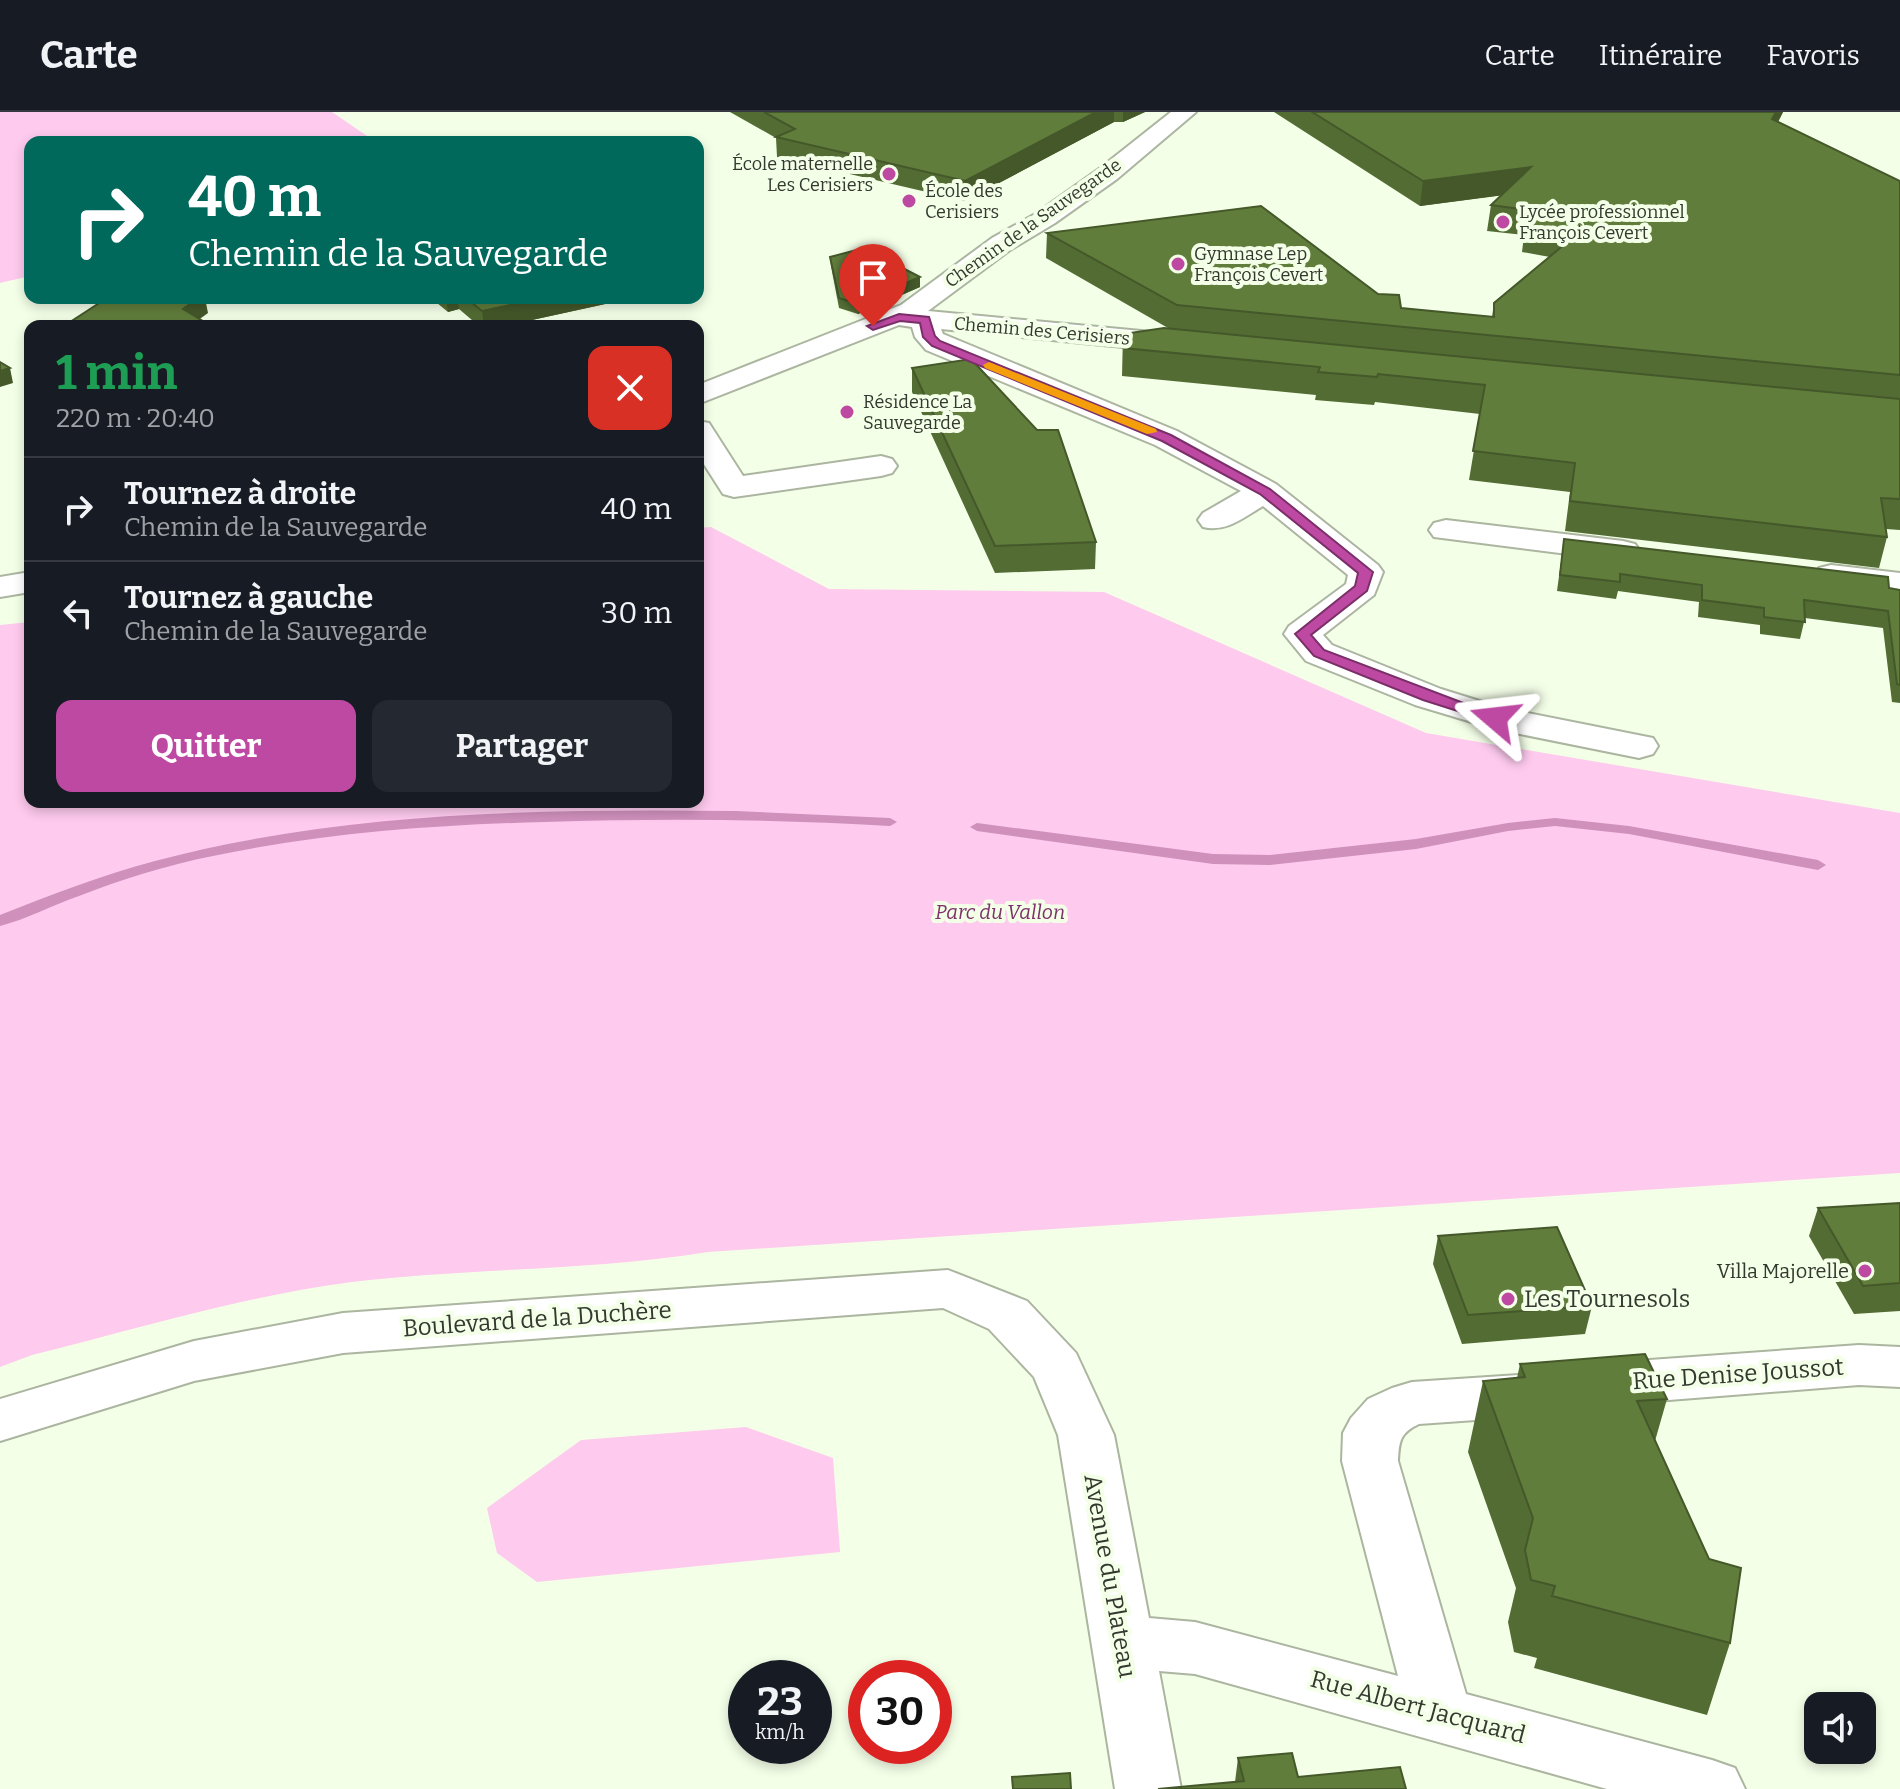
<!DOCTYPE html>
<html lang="fr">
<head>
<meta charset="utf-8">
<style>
	body { margin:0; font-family:Bitter,serif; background:#242831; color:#f1f3f6; height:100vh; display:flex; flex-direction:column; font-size:30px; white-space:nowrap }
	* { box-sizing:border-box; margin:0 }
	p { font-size:26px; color:#9ea1a6 }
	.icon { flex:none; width:44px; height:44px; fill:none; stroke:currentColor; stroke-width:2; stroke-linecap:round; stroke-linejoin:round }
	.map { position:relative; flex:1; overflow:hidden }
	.details { position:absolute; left:24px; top:208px; width:680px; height:488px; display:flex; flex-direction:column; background:#171b24; border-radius:16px; box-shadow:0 4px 12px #0003 }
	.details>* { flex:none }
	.hud { position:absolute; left:24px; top:24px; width:680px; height:168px; border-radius:16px; box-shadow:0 4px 12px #0003; background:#00695c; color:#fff; overflow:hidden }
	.tools { position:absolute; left:1804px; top:1580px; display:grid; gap:16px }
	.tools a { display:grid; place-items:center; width:72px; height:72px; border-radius:16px; background:#171b24; box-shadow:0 4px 12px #0003; font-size:40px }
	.speed { position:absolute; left:728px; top:1548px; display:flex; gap:16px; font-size:40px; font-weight:700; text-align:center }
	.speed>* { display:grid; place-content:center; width:104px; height:104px; border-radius:50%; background:#171b24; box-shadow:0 4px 12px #0003; line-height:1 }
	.speed small { font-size:20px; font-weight:400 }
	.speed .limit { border:12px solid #d22; background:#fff; color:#111 }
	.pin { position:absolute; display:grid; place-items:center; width:68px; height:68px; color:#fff; margin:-82px -34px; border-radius:50% 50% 50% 0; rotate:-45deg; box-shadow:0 0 8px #0007 }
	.pin .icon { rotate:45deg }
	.me { position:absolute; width:88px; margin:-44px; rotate:287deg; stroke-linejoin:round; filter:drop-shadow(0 0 6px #0008) }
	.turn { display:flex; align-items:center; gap:28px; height:168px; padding:0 32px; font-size:36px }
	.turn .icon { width:104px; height:104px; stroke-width:2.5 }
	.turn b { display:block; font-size:56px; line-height:68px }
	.round { display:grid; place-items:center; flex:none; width:84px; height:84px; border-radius:16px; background:#242831 }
	.overview { display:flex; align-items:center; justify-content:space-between; height:136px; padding:0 32px }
	h1 { font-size:48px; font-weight:700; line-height:60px; color:#1e9e55 }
	.primary-button { display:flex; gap:16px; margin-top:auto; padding:16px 32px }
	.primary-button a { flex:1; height:92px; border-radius:16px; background:#bd49a2; color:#fff; font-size:32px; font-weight:700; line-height:92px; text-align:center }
	.primary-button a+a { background:#242831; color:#f1f3f6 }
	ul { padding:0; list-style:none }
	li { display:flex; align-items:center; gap:24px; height:104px; padding:0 32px; border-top:2px solid #363941 }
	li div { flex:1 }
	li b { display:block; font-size:30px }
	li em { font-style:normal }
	header { display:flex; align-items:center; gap:48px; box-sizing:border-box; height:112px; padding:0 40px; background:#171b24; border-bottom:2px solid #363941 }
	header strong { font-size:38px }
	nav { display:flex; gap:44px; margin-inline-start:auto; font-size:28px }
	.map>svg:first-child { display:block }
	.green { fill:#fecaee }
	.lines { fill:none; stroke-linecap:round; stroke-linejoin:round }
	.stream { fill:#cf90bc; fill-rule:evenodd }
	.minor-casing { stroke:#abb5a0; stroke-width:4 }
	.minor { fill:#fff; fill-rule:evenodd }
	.wall { fill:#536c34 }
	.shaded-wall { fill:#44582a }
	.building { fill:#617d3c; stroke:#44582a; stroke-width:2 }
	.route { fill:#bd49a2; stroke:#7b2f69; stroke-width:2 }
	.slow { fill:#f59e0b }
	.poi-dot { fill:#bd49a2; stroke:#f4ffe8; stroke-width:3 }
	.labels { text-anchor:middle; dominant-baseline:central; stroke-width:8; stroke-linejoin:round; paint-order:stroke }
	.far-poi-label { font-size:18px; fill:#343930; stroke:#f4ffe8; text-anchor:start }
	.far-street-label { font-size:18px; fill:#343930; stroke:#f4ffe8 }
	.park-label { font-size:20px; font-style:italic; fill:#7d326b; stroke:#f4ffe8 }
	.poi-label { font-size:20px; fill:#343930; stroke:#f4ffe8; text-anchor:end }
	.near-poi-label { font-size:24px; fill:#343930; stroke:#f4ffe8; text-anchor:start }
	.near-street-label { font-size:24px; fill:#343930; stroke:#f4ffe8 }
</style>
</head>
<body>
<header>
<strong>Carte</strong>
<nav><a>Carte</a><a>Itinéraire</a><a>Favoris</a></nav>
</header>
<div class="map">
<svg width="1900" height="1677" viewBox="0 0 1900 1677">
	<rect width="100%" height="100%" fill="#f4ffe8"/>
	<g class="green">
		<polygon points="0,0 332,0 376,30 30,30 30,164 0,171"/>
		<path d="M711,415l118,62 275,3 322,141 474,80v360l-1192,79c-118,19 -238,16 -356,30 -108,14 -214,47 -320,73l-32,12v-742l30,-3v180h668v-274z"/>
		<polygon points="746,1315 833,1346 840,1440 537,1470 497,1441 487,1396 581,1328"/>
	</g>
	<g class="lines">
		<g class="stream">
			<path d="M736,699l154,7 7,4 -7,4c-115,-7 -230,-8 -346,-4 -111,3 -222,11 -331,34 -46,9 -90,23 -134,40 -26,9 -52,23 -79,30v-11c51,-20 102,-40 155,-54 188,-50 387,-52 581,-50z"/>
			<polygon points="1555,706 1629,714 1818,748 1826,753 1818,758 1629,722 1555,714 1508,719 1416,737 1270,753 1213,752 977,719 970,715 977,711 1213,742 1270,743 1416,727 1508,711"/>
		</g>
		<g class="minor-casing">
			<g id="minor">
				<path d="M1171,0h25l-79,67 -62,44 -45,27 -82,61 256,24 10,3 4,6 -4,6 -10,3 -243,-24 2,5 234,97 99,53 102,81 5,7 -9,23 -51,40 9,10 109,44 61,19 151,30 5,8 -5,8 -14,4 -144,-29 -80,-24 -109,-44 -22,-27 5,-8 57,-42 2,-9 -85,-69c-19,11 -37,27 -60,21l-5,-7 5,-7 38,-22 -86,-46 -229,-95 -11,-13 -3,-10 -13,-2 -201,79v-19l203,-80 91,-67 45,-25 62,-44z"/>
				<polygon points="698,309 709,311 743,364 881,344 892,347 897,354 892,361 881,364 734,385 723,382 698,343"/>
				<polygon points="1446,408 1623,429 1635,432 1640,439 1635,446 1623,449 1434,425 1429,418 1434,411"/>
				<polygon points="1831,453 1900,461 1900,481 1819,470 1814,463 1819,456"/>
				<polygon points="30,460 30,480 0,485 0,465"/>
				<path d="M948,1158l79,31 49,52 38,82 35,183 46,4 203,54 -56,-215 1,-28 8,-15 17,-19 24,-11 20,-6 150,-10 31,-8 266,-19 41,2v40l-41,-2 -266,21 -31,8 -143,10c-19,9 -20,17 -21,37l68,233 246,66 23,8 10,21h-138l-412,-115 -36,-3 22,118h-66l-57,-354 -24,-58 -45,-48 -46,-21 -600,45 -149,28 -194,60v-42l194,-58 149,-28z"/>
			</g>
		</g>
		<use href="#minor" class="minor"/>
	</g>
	<g class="wall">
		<polygon points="730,0 1145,0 1123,10 1114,10 965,89 777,45 776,26"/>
		<polygon points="1274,0 1783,0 1778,10 1900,69 1900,418 1886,417 1887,425 1879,456 1565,419 1570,380 1469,368 1480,302 1375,290 1374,293 1315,288 1316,283 1122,264 1123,222 1168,216 1046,146 1047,121 1378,182 1401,196 1492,205 1494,191 1550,145 1522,140 1524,123 1487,119 1491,93 1502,83 1420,94"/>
		<polygon points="830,145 920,165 920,175 858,202 839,196 831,154"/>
		<polygon points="431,186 628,186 628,187 504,214 479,214 459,197 448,200"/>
		<polygon points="912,256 1037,318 1096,430 1095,457 995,461 912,280"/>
		<polygon points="1564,427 1900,478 1900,591 1892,590 1883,516 1805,506 1800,527 1760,522 1760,513 1698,505 1699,490 1618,479 1616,487 1557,479"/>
		<polygon points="1900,1091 1900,1199 1854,1202 1809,1124 1818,1096"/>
		<polygon points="1438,1124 1592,1194 1585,1222 1462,1232 1433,1152"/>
		<polygon points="1520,1252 1667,1287 1655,1329 1730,1531 1707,1603 1534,1556 1537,1546 1514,1540 1508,1510 1516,1476 1468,1340 1483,1269 1517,1266"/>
		<polygon points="1238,1646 1298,1665 1235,1670"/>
	</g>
	<g class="shaded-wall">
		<polygon points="1096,0 1114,0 1114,10 965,89 965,69"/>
		<polygon points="1123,0 1145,0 1123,10"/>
		<polygon points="1776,0 1783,0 1767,31 1772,7"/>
		<polygon points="1531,55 1527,80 1420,94 1423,69"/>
		<polygon points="920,165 920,175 858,202 857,192"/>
		<polygon points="198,186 205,186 208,201 190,214 183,197"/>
		<polygon points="446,186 457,186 459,197 448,200"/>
		<polygon points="542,186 628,186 628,187 504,214 484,214 482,199"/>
		<polygon points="10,256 13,271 0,275 0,259"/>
	</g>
	<g class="building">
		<polygon points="764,0 1096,0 965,69 776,25 795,17"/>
		<polygon points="1312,0 1776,0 1772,7 1900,69 1900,263 1177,193 1047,121 1261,94 1378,182 1399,183 1401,196 1494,205 1494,191 1577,122 1525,115 1536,99 1491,93 1531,55 1423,69"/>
		<polygon points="864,136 920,165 857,192 839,186 830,145"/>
		<polygon points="107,186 198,186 183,197 211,214 64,214"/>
		<polygon points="466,186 542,186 482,199"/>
		<polygon points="1164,216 1900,287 1900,387 1881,386 1887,425 1570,389 1575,351 1473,339 1485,273 1378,262 1377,265 1318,260 1320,255 1123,236 1123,222"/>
		<polygon points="971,247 1037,318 1058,318 1096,430 995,434 912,256"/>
		<polygon points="0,250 10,256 0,259"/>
		<polygon points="1564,427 1888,465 1889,476 1900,478 1900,573 1897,572 1888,499 1804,488 1805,510 1764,505 1764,496 1702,488 1702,473 1620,462 1620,470 1560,463"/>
		<polygon points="1900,1091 1900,1171 1863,1174 1818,1096"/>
		<polygon points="1557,1115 1592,1194 1468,1203 1438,1124"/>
		<polygon points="1645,1242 1667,1287 1637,1289 1709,1447 1741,1456 1730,1531 1552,1484 1555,1474 1531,1468 1525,1438 1533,1406 1483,1269 1525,1265 1520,1252"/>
		<polygon points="1292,1641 1298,1665 1400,1655 1406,1677 1158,1677 1244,1669 1238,1646"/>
		<polygon points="1070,1661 1071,1677 1013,1677 1012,1665"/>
	</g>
	<polygon class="route" points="899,202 929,205 935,224 940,229 1171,323 1270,377 1373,460 1367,479 1311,523 1324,538 1503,606 1495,611 1423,588 1314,544 1295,522 1355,474 1358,461 1260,382 1162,329 932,234 923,225 920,211 900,209 873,218 867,214"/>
	<polygon class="slow" points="989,250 1156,317 1157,320 1147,322 985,256 983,253"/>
	<g class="poi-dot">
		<circle cx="889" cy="62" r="8"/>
		<circle cx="909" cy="89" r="8"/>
		<circle cx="1503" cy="110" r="8"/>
		<circle cx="1178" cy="152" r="8"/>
		<circle cx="847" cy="300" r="8"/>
		<circle cx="1865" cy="1159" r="8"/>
		<circle cx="1508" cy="1187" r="8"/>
	</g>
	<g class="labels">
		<g class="far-poi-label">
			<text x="873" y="52" text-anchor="end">École maternelle<tspan x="873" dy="21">Les Cerisiers</tspan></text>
			<text x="925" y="79">École des<tspan x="925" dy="21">Cerisiers</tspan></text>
			<text x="1519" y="100">Lycée professionnel<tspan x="1519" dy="21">François Cevert</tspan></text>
			<text x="1194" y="142">Gymnase Lep<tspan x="1194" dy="21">François Cevert</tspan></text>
			<text x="863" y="290">Résidence La<tspan x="863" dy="21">Sauvegarde</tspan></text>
		</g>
		<g class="far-street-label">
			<text transform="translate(1033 111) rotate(-35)">Chemin de la Sauvegarde</text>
			<text transform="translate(1042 219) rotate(5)">Chemin des Cerisiers</text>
		</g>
		<g class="park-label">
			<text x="1000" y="800">Parc du Vallon</text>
		</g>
		<g class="poi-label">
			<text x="1849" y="1159">Villa Majorelle</text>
		</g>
		<g class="near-poi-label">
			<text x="1524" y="1187">Les Tournesols</text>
		</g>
		<g class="near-street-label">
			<text transform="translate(537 1207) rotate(-4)">Boulevard de la Duchère</text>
			<text transform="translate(1738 1262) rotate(-4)">Rue Denise Joussot</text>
			<text transform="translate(1110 1464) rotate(80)">Avenue du Plateau</text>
			<text transform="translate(1418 1595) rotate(15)">Rue Albert Jacquard</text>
		</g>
	</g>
</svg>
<div class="tools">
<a><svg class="icon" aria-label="sound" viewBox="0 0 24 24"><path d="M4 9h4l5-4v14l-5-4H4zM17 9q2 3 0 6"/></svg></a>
</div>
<div class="speed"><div>23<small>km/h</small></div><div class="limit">30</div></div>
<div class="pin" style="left:873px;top:214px;background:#d93025"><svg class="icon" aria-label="arrive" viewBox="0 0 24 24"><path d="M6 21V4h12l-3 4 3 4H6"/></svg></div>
<svg class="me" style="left:1495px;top:606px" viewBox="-20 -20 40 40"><path d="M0-17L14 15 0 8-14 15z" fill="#bd49a2" stroke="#fff" stroke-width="4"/></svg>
<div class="hud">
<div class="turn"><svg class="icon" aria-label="right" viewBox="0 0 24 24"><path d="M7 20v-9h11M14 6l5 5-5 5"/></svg><div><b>40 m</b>Chemin de la Sauvegarde</div></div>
</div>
<section class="details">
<div class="overview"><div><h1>1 min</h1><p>220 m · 20:40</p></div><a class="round" style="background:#d93025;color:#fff"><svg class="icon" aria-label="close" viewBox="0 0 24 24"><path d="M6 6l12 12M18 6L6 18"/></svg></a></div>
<ul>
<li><svg class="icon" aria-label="right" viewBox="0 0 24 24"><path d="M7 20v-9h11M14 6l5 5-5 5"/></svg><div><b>Tournez à droite</b><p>Chemin de la Sauvegarde</p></div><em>40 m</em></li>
<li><svg class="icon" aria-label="left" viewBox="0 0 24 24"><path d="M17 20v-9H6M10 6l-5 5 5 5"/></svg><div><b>Tournez à gauche</b><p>Chemin de la Sauvegarde</p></div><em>30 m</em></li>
</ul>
<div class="primary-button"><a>Quitter</a><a>Partager</a></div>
</section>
</div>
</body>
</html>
